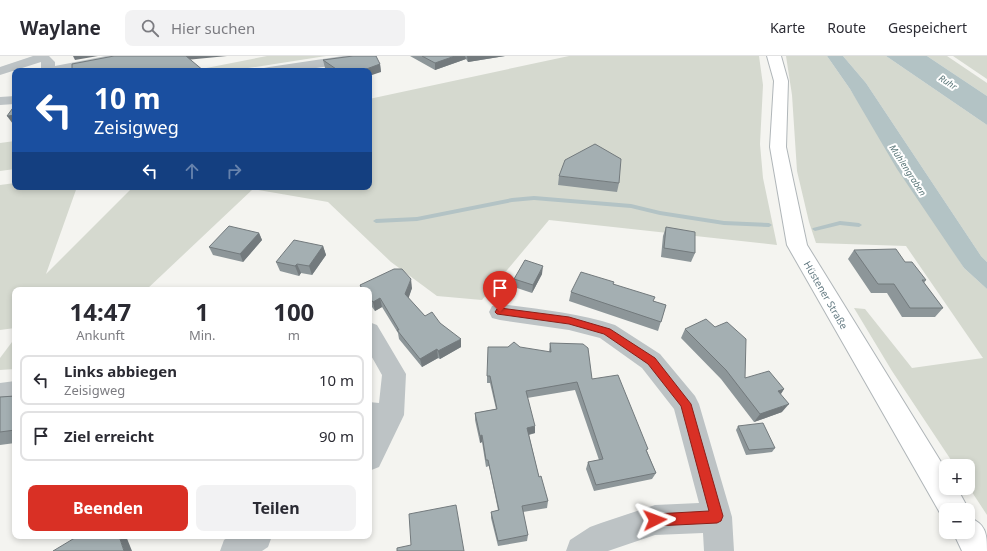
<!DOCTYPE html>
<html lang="de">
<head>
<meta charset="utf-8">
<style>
	body { margin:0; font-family:"Noto Sans",sans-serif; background:#f2f2f3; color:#2b2b33; height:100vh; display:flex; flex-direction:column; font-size:15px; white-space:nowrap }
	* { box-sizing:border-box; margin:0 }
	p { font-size:13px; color:#7c7c81 }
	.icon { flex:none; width:22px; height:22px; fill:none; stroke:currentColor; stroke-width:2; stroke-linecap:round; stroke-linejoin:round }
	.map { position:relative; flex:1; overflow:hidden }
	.details { position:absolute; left:12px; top:231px; width:360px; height:252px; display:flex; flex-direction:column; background:#fff; border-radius:8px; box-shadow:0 2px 6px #0003 }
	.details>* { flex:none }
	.banner { position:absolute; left:12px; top:12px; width:360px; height:122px; border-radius:8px; box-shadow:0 2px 6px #0003; background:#1a4fa0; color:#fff; overflow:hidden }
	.tools { position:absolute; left:939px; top:403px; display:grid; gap:8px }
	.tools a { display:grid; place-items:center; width:36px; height:36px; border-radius:8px; background:#fff; box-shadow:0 2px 6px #0003; font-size:20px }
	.pin { position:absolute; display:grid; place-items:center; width:34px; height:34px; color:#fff; margin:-41px -17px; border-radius:50% 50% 50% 0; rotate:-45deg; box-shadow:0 0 4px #0007 }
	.pin .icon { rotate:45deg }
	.me { position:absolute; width:44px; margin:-22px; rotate:87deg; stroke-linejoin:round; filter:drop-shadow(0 0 3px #0008) }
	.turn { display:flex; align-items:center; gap:14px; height:84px; padding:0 16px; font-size:18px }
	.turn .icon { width:52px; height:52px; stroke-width:2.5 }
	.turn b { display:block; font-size:28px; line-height:34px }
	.lanes { display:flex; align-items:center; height:38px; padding:0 16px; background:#0003; justify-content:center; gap:20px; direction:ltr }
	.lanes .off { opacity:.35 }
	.eta { display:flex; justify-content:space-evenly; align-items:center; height:68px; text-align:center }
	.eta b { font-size:24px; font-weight:700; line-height:28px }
	.button { display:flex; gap:8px; margin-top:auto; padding:8px 16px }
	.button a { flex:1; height:46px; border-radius:8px; background:#d93025; color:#fff; font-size:16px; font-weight:700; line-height:46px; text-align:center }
	.button a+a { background:#f2f2f3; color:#2b2b33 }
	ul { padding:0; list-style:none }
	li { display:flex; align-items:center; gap:12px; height:50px; margin:0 8px 6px; padding:0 8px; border:2px solid #e1e1e2; border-radius:8px }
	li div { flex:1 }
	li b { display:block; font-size:15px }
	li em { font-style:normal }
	header { display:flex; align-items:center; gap:24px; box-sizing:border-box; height:56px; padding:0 20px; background:#fff; border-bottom:1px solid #e1e1e2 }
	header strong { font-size:19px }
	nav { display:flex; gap:22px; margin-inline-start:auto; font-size:14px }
	.search { width:280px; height:36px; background:#f2f2f3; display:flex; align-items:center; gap:10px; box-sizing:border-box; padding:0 14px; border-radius:8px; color:#7c7c81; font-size:15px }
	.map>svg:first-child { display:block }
	.green { fill:#d5d9cf }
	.water { fill:#b3c3c5 }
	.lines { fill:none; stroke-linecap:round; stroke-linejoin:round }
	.stream { fill:#b3c3c5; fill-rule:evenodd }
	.primary-casing { stroke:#b0b6b9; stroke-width:2 }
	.street { fill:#bdc3c5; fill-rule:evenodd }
	.primary { fill:#fff; fill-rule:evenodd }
	.wall { fill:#8d9699 }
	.shaded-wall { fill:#737a7d }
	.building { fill:#a4afb2; stroke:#737a7d }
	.route { fill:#d93025; stroke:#8d1f18 }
	.labels { text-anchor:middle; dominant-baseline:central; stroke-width:4; stroke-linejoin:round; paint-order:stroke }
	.far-water-label { font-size:9px; font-style:italic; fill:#5a7678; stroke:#fff }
	.street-label { font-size:10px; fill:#637a82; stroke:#fff }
</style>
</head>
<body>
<header>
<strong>Waylane</strong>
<div class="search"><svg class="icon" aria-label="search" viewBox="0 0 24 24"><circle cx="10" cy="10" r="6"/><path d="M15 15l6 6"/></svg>Hier suchen</div>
<nav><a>Karte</a><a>Route</a><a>Gespeichert</a></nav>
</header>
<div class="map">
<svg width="987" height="495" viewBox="0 0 987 495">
	<rect width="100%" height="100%" fill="#f4f4f0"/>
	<g class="green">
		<polygon points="267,0 326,0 229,15 191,15"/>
		<polygon points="569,0 759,0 763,29 760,88 763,122 777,189 549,164 482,244 437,240 391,206 328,146 253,133 146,234 15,234 15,272 0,274 0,129 15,127 15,131 77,131 46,218 133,131 369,131 369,43"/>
		<polygon points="786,0 827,0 850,33 964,212 987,233 987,459 968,430 968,410 955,410 892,315 854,252 865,253 912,312 983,302 906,190 816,187 809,166 797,115 792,39"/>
		<polygon points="843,0 886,0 987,69 987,206 981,200 866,27"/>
		<polygon points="927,0 947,0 987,27 987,40"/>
		<polygon points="953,0 987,0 987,23"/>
		<polygon points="15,85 15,113 0,115 0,87"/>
		<polygon points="15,282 15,313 0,314 0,302"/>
	</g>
	<g class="water">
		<polygon points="827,0 843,0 866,27 981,200 987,206 987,233 964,212 897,113 850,33"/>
		<polygon points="886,0 927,0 987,40 987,69"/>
	</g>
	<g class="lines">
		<g class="stream">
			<polygon points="534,140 631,148 660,155 724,165 769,167 772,169 769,171 724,169 660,159 631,152 534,144 512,146 417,165 376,167 373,165 376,163 417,161 512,142"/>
			<polygon points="840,165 859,167 862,169 859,171 840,169 815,175 812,173 813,172"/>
		</g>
		<g class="primary-casing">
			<g id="primary">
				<polygon points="767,0 781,0 788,25 786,91 807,189 946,414 946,432 957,432 969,454 968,456 968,454 946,454 946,465 944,464 787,189 770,91 774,25"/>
				<path d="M968,461c18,7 19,16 19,34h-25l-9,-19h15z"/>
			</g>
		</g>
		<g class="street">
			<polygon points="33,0 49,0 55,6 55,10 106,0 134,0 132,3 127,4 69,15 41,15 41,6 0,19 0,11"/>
			<polygon points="343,0 377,0 375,3 370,4 296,15 262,15 264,12 269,11"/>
			<polygon points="15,40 15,48 0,49 0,41"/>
			<path d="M500,248c39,5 78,9 115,21l45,29 35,42 4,8 33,113 2,34h-30l-1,-18 -48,2 -47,16h-42l4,-11 20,-13 11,-4 54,-18 44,-2 -25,-94 -32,-41 -42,-30 -31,-8 -69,-10 -8,-2 -3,-6 3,-6z"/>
			<polygon points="369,266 377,269 406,318 404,359 379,411 369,415 369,375 372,369 369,368 369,346 379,347 382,319 369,296"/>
			<polygon points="15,325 15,347 0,349 0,327"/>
			<polygon points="230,480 272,480 268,491 262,495 220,495 224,484"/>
		</g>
		<use href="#primary" class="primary"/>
	</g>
	<g class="wall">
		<polygon points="410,0 505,0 468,6 466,3 435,14"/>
		<polygon points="323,4 380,8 381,16 369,15 329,15 325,12"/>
		<polygon points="559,120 619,127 617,136 558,129"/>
		<polygon points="666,171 695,197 691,206 661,201 663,180"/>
		<polygon points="259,177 262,184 243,206 213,199 209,191"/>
		<polygon points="323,190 326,199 312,219 301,217 299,220 280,215 276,206"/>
		<polygon points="854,194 905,206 926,224 924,227 943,252 935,261 902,261 887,237 871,237 848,203"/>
		<polygon points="542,218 532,237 514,231 514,223"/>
		<polygon points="613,228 653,245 666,249 658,275 569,245 571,236"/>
		<polygon points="360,229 412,232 408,242 425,260 440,267 461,291 440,303 438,302 422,311 399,283 398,277 382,251 375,255 369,247 369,234 361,234"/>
		<polygon points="685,273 745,322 784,333 781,338 782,356 754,366 721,323 681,282"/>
		<polygon points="550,287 592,323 647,395 656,417 652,423 594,435 586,413 588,406 599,404 575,334 527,342 535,377 529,379 539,421 548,445 547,452 523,456 528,479 527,485 498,490 491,462 491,456 498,454 489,410 486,411 482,386 480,387 475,364 475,357 496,353 490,327 487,327 487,320 549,296"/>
		<polygon points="15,340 15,387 0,389 0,341"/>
		<polygon points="738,370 775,392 772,396 746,399 736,374"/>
	</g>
	<g class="shaded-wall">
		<polygon points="73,0 98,0 75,4"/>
		<polygon points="184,0 227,0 186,4"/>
		<polygon points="455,0 465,0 466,3 435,14 435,7"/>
		<polygon points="467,0 505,0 468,6"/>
		<polygon points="380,8 381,16 369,20 369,15 361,15"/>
		<polygon points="15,59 15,68 13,68 7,60"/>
		<polygon points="259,177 262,184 243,206 240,198"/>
		<polygon points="323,190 326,199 312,219 309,210"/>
		<polygon points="297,208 301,217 299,220 295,210"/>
		<polygon points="543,210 542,218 532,237 533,229"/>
		<polygon points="411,223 412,232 407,247 405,238"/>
		<polygon points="380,242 382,251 375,255 373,246"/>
		<polygon points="461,283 461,291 440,303 438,295"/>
		<polygon points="437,293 438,302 422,311 420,303"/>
		<polygon points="784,333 778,342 778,335"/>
		<polygon points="789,348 782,356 754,366 760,358"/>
		<polygon points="535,370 535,377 526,379 527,372"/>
		<polygon points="482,379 482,386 480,387 480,380"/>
		<polygon points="119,480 126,480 132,495 124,495"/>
	</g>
	<g class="building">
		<polygon points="114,0 186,0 204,15 59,15 72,14 72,8"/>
		<polygon points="353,0 376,0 380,8 361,15 339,15 323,4"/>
		<polygon points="422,0 455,0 435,7"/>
		<polygon points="15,49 15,59 7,60"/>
		<polygon points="595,88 621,103 619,127 559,120 565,104"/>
		<polygon points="229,170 259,177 240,198 209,191"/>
		<polygon points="666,171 695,176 695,197 664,192"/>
		<polygon points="294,184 323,190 309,210 297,208 295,210 276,206"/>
		<polygon points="896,193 905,206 912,206 926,224 922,224 943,252 910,252 894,228 878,228 854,194"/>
		<polygon points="525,204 543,210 533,229 514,223"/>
		<polygon points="394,213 402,213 411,223 405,238 425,260 432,256 440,267 461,283 438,295 437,293 420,303 397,274 399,274 380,242 373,246 369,241 369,234 363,234 360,229"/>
		<polygon points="581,216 614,226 613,228 655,241 653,245 666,249 661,266 571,236"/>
		<polygon points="706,263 715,271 727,266 746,283 745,322 769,315 784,333 778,335 789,348 760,358 726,314 685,273"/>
		<polygon points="514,286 520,291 551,296 550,287 583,288 588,292 592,323 618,319 648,393 646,394 656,417 596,429 588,406 603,403 577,326 526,335 535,370 527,372 539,421 541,420 548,445 522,450 528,479 498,485 491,456 499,454 488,404 486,404 482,379 480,380 475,357 497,353 490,320 487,320 488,291 508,291"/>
		<polygon points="15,340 15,374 0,376 0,341"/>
		<polygon points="763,367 775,392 749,394 738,370"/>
		<polygon points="456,449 464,495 397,495 397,492 411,489 409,458"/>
		<polygon points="78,480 119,480 124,495 53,495"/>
	</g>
	<polygon class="route" points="500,252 569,261 610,273 655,302 691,348 723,460 721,465 717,467 655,470 651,468 649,464 651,459 655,458 709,455 681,350 648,308 604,278 569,268 497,258 495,256 497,253"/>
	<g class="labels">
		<g class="far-water-label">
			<text transform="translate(948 26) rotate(33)">Ruhr</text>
			<text transform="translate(908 114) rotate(57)">Mühlengraben</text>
		</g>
		<g class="street-label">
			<text transform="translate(826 239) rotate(60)">Hüstener Straße</text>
		</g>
	</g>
</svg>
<div class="tools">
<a>+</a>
<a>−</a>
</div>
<div class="pin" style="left:500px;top:256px;background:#d93025"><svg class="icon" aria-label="arrive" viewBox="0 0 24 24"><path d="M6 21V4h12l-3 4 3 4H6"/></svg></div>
<svg class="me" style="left:655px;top:464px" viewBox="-20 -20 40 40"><path d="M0-17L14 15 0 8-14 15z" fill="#d93025" stroke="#fff" stroke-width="4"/></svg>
<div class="banner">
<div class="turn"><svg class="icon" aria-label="left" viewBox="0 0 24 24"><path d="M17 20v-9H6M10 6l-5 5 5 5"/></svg><div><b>10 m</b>Zeisigweg</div></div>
<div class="lanes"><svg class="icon" aria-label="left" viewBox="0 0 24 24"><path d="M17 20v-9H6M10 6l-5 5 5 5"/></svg><svg class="icon off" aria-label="ahead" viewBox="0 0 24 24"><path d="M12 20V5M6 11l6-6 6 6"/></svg><svg class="icon off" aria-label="right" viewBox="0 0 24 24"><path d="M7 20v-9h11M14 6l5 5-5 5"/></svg></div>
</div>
<section class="details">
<div class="eta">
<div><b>14:47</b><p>Ankunft</p></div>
<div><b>1</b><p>Min.</p></div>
<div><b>100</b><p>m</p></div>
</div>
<ul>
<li><svg class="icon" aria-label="left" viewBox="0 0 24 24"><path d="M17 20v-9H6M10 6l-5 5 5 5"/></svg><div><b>Links abbiegen</b><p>Zeisigweg</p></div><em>10 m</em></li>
<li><svg class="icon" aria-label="arrive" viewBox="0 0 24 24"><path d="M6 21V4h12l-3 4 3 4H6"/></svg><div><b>Ziel erreicht</b></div><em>90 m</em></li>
</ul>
<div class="button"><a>Beenden</a><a>Teilen</a></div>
</section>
</div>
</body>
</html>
